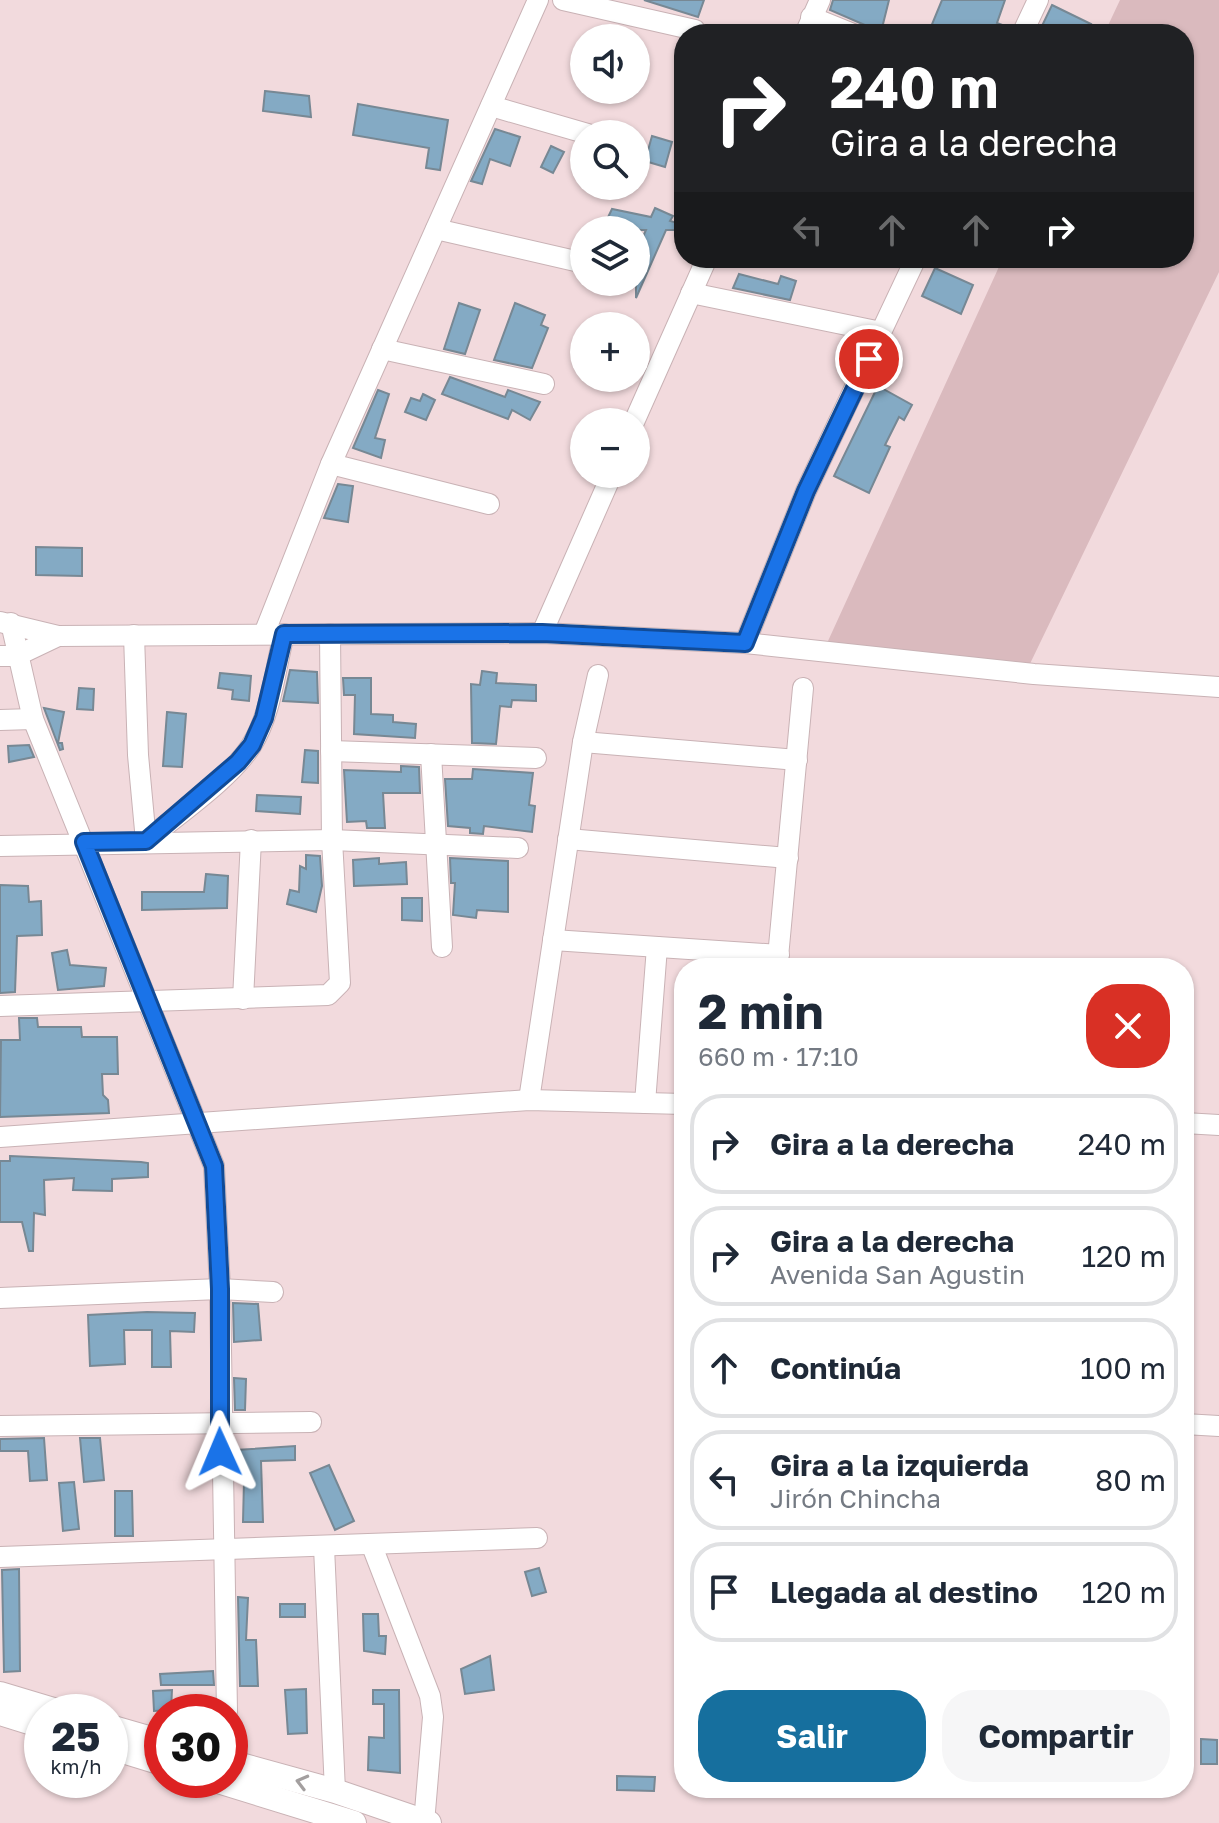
<!DOCTYPE html>
<html lang="es">
<head>
<meta charset="utf-8">
<style>
	body { margin:0; font-family:"Golos Text",sans-serif; background:#f6f6f7; color:#1f2937; height:100vh; display:flex; flex-direction:column; font-size:30px; white-space:nowrap }
	* { box-sizing:border-box; margin:0 }
	p { font-size:26px; color:#747a83 }
	.icon { flex:none; width:44px; height:44px; fill:none; stroke:currentColor; stroke-width:2; stroke-linecap:round; stroke-linejoin:round }
	.map { position:relative; flex:1; overflow:hidden }
	.panel { position:absolute; left:674px; top:958px; width:520px; height:840px; display:flex; flex-direction:column; background:#fff; border-radius:32px; box-shadow:0 2px 6px #0004 }
	.panel>* { flex:none }
	.banner { position:absolute; left:674px; top:24px; width:520px; height:244px; border-radius:32px; box-shadow:0 2px 6px #0004; background:#202124; color:#fff; overflow:hidden }
	.tools { position:absolute; left:570px; top:24px; display:grid; gap:16px }
	.tools a { display:grid; place-items:center; width:80px; height:80px; border-radius:50%; background:#fff; box-shadow:0 2px 6px #0004; font-size:40px }
	.speed { position:absolute; left:24px; top:1694px; display:flex; gap:16px; font-size:40px; font-weight:700; text-align:center }
	.speed>* { display:grid; place-content:center; width:104px; height:104px; border-radius:50%; background:#fff; box-shadow:0 2px 6px #0004; line-height:1 }
	.speed small { font-size:20px; font-weight:400 }
	.speed .limit { border:12px solid #d22; background:#fff; color:#111 }
	.pin { position:absolute; display:grid; place-items:center; width:68px; height:68px; color:#fff; margin:-34px; border:4px solid #fff; border-radius:50%; box-shadow:0 2px 8px #0007 }
	.me { position:absolute; width:88px; margin:-44px; rotate:359deg; stroke-linejoin:round; filter:drop-shadow(0 0 6px #0008) }
	.turn { display:flex; align-items:center; gap:28px; height:168px; padding:0 24px; font-size:36px }
	.turn .icon { width:104px; height:104px; stroke-width:2.5 }
	.turn b { display:block; font-size:56px; line-height:68px }
	.lanes { display:flex; align-items:center; height:76px; padding:0 24px; background:#0003; justify-content:center; gap:40px; direction:ltr }
	.lanes .off { opacity:.35 }
	.round { display:grid; place-items:center; flex:none; width:84px; height:84px; border-radius:32px; background:#f6f6f7 }
	.summary { display:flex; align-items:center; justify-content:space-between; height:136px; padding:0 24px }
	h1 { font-size:48px; font-weight:700; line-height:60px }
	.primary-button { display:flex; gap:16px; margin-top:auto; padding:16px 24px }
	.primary-button a { flex:1; height:92px; border-radius:32px; background:#166f9e; color:#fff; font-size:32px; font-weight:700; line-height:92px; text-align:center }
	.primary-button a+a { background:#f6f6f7; color:#1f2937 }
	ul { padding:0; list-style:none }
	li { display:flex; align-items:center; gap:24px; height:100px; margin:0 16px 12px; padding:0 8px; border:4px solid #e0e1e3; border-radius:32px }
	li div { flex:1 }
	li b { display:block; font-size:30px }
	li em { font-style:normal }
	.map>svg:first-child { display:block }
	.green { fill:#dababe }
	.building { fill:#84aac4; stroke:#778894; stroke-width:2 }
	.lines { fill:none; stroke-linecap:round; stroke-linejoin:round }
	.minor-casing { stroke:#c9b2b5; stroke-width:22 }
	.major-casing { stroke:#c9b2b5; stroke-width:26 }
	.minor { stroke:#fff; stroke-width:20 }
	.major { stroke:#fff; stroke-width:24 }
	.oneway { stroke:#a39f9f }
	.route-casing { stroke:#114b97; stroke-width:20 }
	.route { stroke:#1a73e8; stroke-width:14 }
</style>
</head>
<body>
<div class="map">
<svg width="1219" height="1823" viewBox="0 0 1219 1823">
	<rect width="100%" height="100%" fill="#f2dadd"/>
	<polygon class="green" points="1120,0 1219,0 1219,272 1026,672 823,652 1003,258 1184,258 1184,34 1104,34"/>
	<g class="building">
		<polygon points="644,0 704,0 698,17"/>
		<polygon points="833,0 889,0 881,32 830,10"/>
		<polygon points="942,0 1005,0 997,23 1010,28 1009,34 928,34"/>
		<polygon points="1052,5 1091,24 1086,34 1048,34 1040,30"/>
		<polygon points="265,91 309,96 311,117 263,111"/>
		<polygon points="358,104 448,120 440,170 426,168 429,148 353,135"/>
		<polygon points="495,129 520,137 510,166 490,159 482,184 471,181"/>
		<polygon points="652,136 672,142 665,167 645,161"/>
		<polygon points="551,146 564,152 553,173 541,167"/>
		<polygon points="655,208 673,216 670,221 681,224 681,230 666,230 636,298 636,252 646,230 602,230 612,209 651,217"/>
		<polygon points="935,268 973,285 961,314 922,296"/>
		<polygon points="739,274 778,284 781,276 796,281 790,300 733,288"/>
		<polygon points="459,303 480,310 465,354 444,349"/>
		<polygon points="515,303 545,315 541,325 548,328 532,368 494,360"/>
		<polygon points="450,377 505,397 508,390 540,402 530,420 512,410 508,419 442,394"/>
		<polygon points="878,386 912,405 904,420 899,417 885,445 890,447 869,493 834,476"/>
		<polygon points="378,390 389,394 375,438 385,440 381,458 353,448"/>
		<polygon points="423,394 435,400 426,420 405,412 411,398 420,401"/>
		<polygon points="338,484 353,486 348,522 324,518"/>
		<polygon points="36,547 82,548 82,576 36,575"/>
		<polygon points="290,670 317,672 318,703 283,701"/>
		<polygon points="482,671 497,673 496,683 536,685 536,701 512,700 511,707 500,706 496,744 472,743 471,684 480,685"/>
		<polygon points="220,673 251,676 249,701 232,699 233,690 218,688"/>
		<polygon points="343,678 371,678 371,714 393,715 393,722 416,724 415,738 354,734 355,695 344,695"/>
		<polygon points="79,688 94,689 93,710 77,709"/>
		<polygon points="44,708 64,712 58,743 62,743 63,749 60,750"/>
		<polygon points="167,712 186,714 182,767 163,766"/>
		<polygon points="29,745 34,757 9,762 8,746"/>
		<polygon points="305,750 318,751 318,783 302,782"/>
		<polygon points="401,766 419,767 420,793 383,793 385,828 367,828 366,821 347,822 344,770 401,772"/>
		<polygon points="473,769 533,773 529,805 535,806 532,832 484,826 483,834 470,833 470,828 448,826 445,779 472,779"/>
		<polygon points="257,795 301,797 300,814 256,811"/>
		<polygon points="306,855 320,856 322,886 316,912 287,904 290,890 299,892 300,866 306,869"/>
		<polygon points="379,858 379,864 406,862 407,884 354,886 353,860"/>
		<polygon points="450,858 508,861 508,912 477,910 476,918 453,915 455,883 451,883"/>
		<polygon points="206,874 228,876 227,908 142,910 142,892 204,892"/>
		<polygon points="0,885 28,886 29,902 41,901 42,935 17,936 15,992 0,993"/>
		<polygon points="402,898 422,898 422,921 402,920"/>
		<polygon points="67,950 70,965 106,968 104,986 58,990 52,953"/>
		<polygon points="19,1018 37,1018 38,1027 81,1027 82,1037 117,1037 118,1074 102,1074 103,1095 108,1100 109,1113 0,1117 1,1040 20,1040"/>
		<polygon points="10,1156 141,1162 148,1163 148,1177 112,1179 112,1191 73,1190 74,1178 44,1180 45,1215 34,1213 33,1251 29,1251 22,1222 0,1222 0,1161 10,1161"/>
		<polygon points="233,1303 258,1304 261,1340 234,1342"/>
		<polygon points="147,1312 195,1313 194,1332 170,1331 171,1367 152,1367 152,1330 124,1330 125,1364 90,1366 88,1315"/>
		<polygon points="234,1378 246,1379 245,1410 235,1410"/>
		<polygon points="44,1438 47,1480 30,1481 28,1451 0,1451 0,1439"/>
		<polygon points="80,1438 100,1438 104,1480 84,1482"/>
		<polygon points="295,1446 295,1460 261,1461 263,1522 243,1522 244,1481 242,1462 236,1462 236,1450"/>
		<polygon points="329,1465 354,1521 335,1530 310,1473"/>
		<polygon points="74,1482 79,1529 63,1531 59,1483"/>
		<polygon points="115,1491 132,1491 133,1536 115,1536"/>
		<polygon points="539,1568 546,1592 532,1596 525,1572"/>
		<polygon points="19,1569 20,1671 4,1672 2,1570"/>
		<polygon points="238,1597 248,1598 246,1640 256,1640 258,1686 240,1686"/>
		<rect x="280" y="1604" width="25" height="13"/>
		<polygon points="363,1614 378,1614 379,1636 386,1636 385,1654 364,1651"/>
		<polygon points="490,1656 494,1690 465,1694 461,1669"/>
		<polygon points="213,1671 214,1685 161,1685 160,1674"/>
		<polygon points="306,1689 307,1733 288,1734 285,1690"/>
		<polygon points="172,1690 171,1710 154,1711 153,1691"/>
		<polygon points="373,1690 399,1690 400,1773 368,1770 369,1737 384,1738 384,1704 373,1704"/>
		<polygon points="1201,1739 1217,1740 1217,1764 1201,1764"/>
		<polygon points="617,1776 655,1777 654,1791 617,1790"/>
	</g>
	<g class="lines">
		<g class="minor-casing">
			<g id="minor">
				<polyline points="563,0 695,30"/>
				<polyline points="811,17 853,34"/>
				<polyline points="805,34 820,0"/>
				<polyline points="1022,34 1038,0"/>
				<polyline points="491,106 588,134"/>
				<polyline points="436,229 584,263"/>
				<polyline points="691,293 881,332"/>
				<polyline points="382,349 544,384"/>
				<polyline points="634,422 707,258"/>
				<polyline points="331,464 489,504"/>
				<polyline points="0,622 58,636 542,633 745,643 1034,674 1219,687"/>
				<polyline points="11,623 33,719 214,1166 220,1289 227,1712"/>
				<polyline points="542,633 612,474"/>
				<polyline points="264,634 331,464 538,0"/>
				<path d="M134,635l4,120 8,86c32,-27 83,-61 105,-95 20,-31 24,-76 33,-112"/>
				<polyline points="745,643 806,491 916,258"/>
				<polyline points="0,656 16,656 58,636"/>
				<polyline points="0,720 33,719"/>
				<polyline points="583,742 797,760"/>
				<polyline points="331,751 536,758"/>
				<polyline points="431,754 442,947"/>
				<polyline points="568,839 788,858"/>
				<polyline points="0,846 332,840 518,848"/>
				<polyline points="553,940 779,955"/>
				<polyline points="777,968 803,688"/>
				<polyline points="243,999 251,840"/>
				<polyline points="0,1006 328,995 340,983 332,840 330,634"/>
				<polyline points="529,1100 583,742 598,675"/>
				<polyline points="645,1103 657,947"/>
				<polyline points="1184,1123 1219,1125"/>
				<polyline points="0,1137 529,1100 684,1104"/>
				<polyline points="0,1298 220,1289 273,1292"/>
				<polyline points="1184,1424 1219,1426"/>
				<polyline points="0,1426 311,1422"/>
				<polyline points="372,1546 430,1696 433,1717 424,1823"/>
				<polyline points="324,1547 335,1791"/>
				<polyline points="0,1557 537,1538"/>
			</g>
		</g>
		<g class="major-casing">
			<g id="major">
				<polyline points="0,1694 60,1712"/>
				<polyline points="0,1713 42,1726"/>
				<polyline points="110,1727 162,1742"/>
				<polyline points="110,1747 162,1763"/>
				<polyline points="230,1762 335,1791 429,1823"/>
				<polyline points="215,1780 354,1823"/>
			</g>
		</g>
		<use href="#minor" class="minor"/>
		<use href="#major" class="major"/>
	</g>
	<defs><path id="oneway-chevron" d="M-2-3.5L2.5 0L-2 3.5" fill="none" stroke-width="1.6" stroke-linecap="round" stroke-linejoin="round" transform="scale(2)"/></defs>
	<use class="oneway" href="#oneway-chevron" transform="translate(302 1782) rotate(-165)"/>
	<g class="lines">
		<g class="route-casing">
			<polyline id="route" points="220,1452 220,1289 214,1166 84,842 146,841 238,762 252,745 264,718 284,634 542,633 745,643 806,491 869,359"/>
		</g>
		<use href="#route" class="route"/>
	</g>
</svg>
<div class="tools">
<a><svg class="icon" aria-label="sound" viewBox="0 0 24 24"><path d="M4 9h4l5-4v14l-5-4H4zM17 9q2 3 0 6"/></svg></a>
<a><svg class="icon" aria-label="search" viewBox="0 0 24 24"><circle cx="10" cy="10" r="6"/><path d="M15 15l6 6"/></svg></a>
<a><svg class="icon" aria-label="layers" viewBox="0 0 24 24"><path d="M12 4l9 5-9 5-9-5zM3 14l9 5 9-5"/></svg></a>
<a>+</a>
<a>−</a>
</div>
<div class="speed"><div>25<small>km/h</small></div><div class="limit">30</div></div>
<div class="pin" style="left:869px;top:359px;background:#d93025"><svg class="icon" aria-label="arrive" viewBox="0 0 24 24"><path d="M6 21V4h12l-3 4 3 4H6"/></svg></div>
<svg class="me" style="left:220px;top:1452px" viewBox="-20 -20 40 40"><path d="M0-17L14 15 0 8-14 15z" fill="#1a73e8" stroke="#fff" stroke-width="4"/></svg>
<div class="banner">
<div class="turn"><svg class="icon" aria-label="right" viewBox="0 0 24 24"><path d="M7 20v-9h11M14 6l5 5-5 5"/></svg><div><b>240 m</b>Gira a la derecha</div></div>
<div class="lanes"><svg class="icon off" aria-label="left" viewBox="0 0 24 24"><path d="M17 20v-9H6M10 6l-5 5 5 5"/></svg><svg class="icon off" aria-label="ahead" viewBox="0 0 24 24"><path d="M12 20V5M6 11l6-6 6 6"/></svg><svg class="icon off" aria-label="ahead" viewBox="0 0 24 24"><path d="M12 20V5M6 11l6-6 6 6"/></svg><svg class="icon" aria-label="right" viewBox="0 0 24 24"><path d="M7 20v-9h11M14 6l5 5-5 5"/></svg></div>
</div>
<section class="panel">
<div class="summary"><div><h1>2 min</h1><p>660 m · 17:10</p></div><a class="round" style="background:#d93025;color:#fff"><svg class="icon" aria-label="close" viewBox="0 0 24 24"><path d="M6 6l12 12M18 6L6 18"/></svg></a></div>
<ul>
<li><svg class="icon" aria-label="right" viewBox="0 0 24 24"><path d="M7 20v-9h11M14 6l5 5-5 5"/></svg><div><b>Gira a la derecha</b></div><em>240 m</em></li>
<li><svg class="icon" aria-label="right" viewBox="0 0 24 24"><path d="M7 20v-9h11M14 6l5 5-5 5"/></svg><div><b>Gira a la derecha</b><p>Avenida San Agustin</p></div><em>120 m</em></li>
<li><svg class="icon" aria-label="ahead" viewBox="0 0 24 24"><path d="M12 20V5M6 11l6-6 6 6"/></svg><div><b>Continúa</b></div><em>100 m</em></li>
<li><svg class="icon" aria-label="left" viewBox="0 0 24 24"><path d="M17 20v-9H6M10 6l-5 5 5 5"/></svg><div><b>Gira a la izquierda</b><p>Jirón Chincha</p></div><em>80 m</em></li>
<li><svg class="icon" aria-label="arrive" viewBox="0 0 24 24"><path d="M6 21V4h12l-3 4 3 4H6"/></svg><div><b>Llegada al destino</b></div><em>120 m</em></li>
</ul>
<div class="primary-button"><a>Salir</a><a>Compartir</a></div>
</section>
</div>
</body>
</html>
